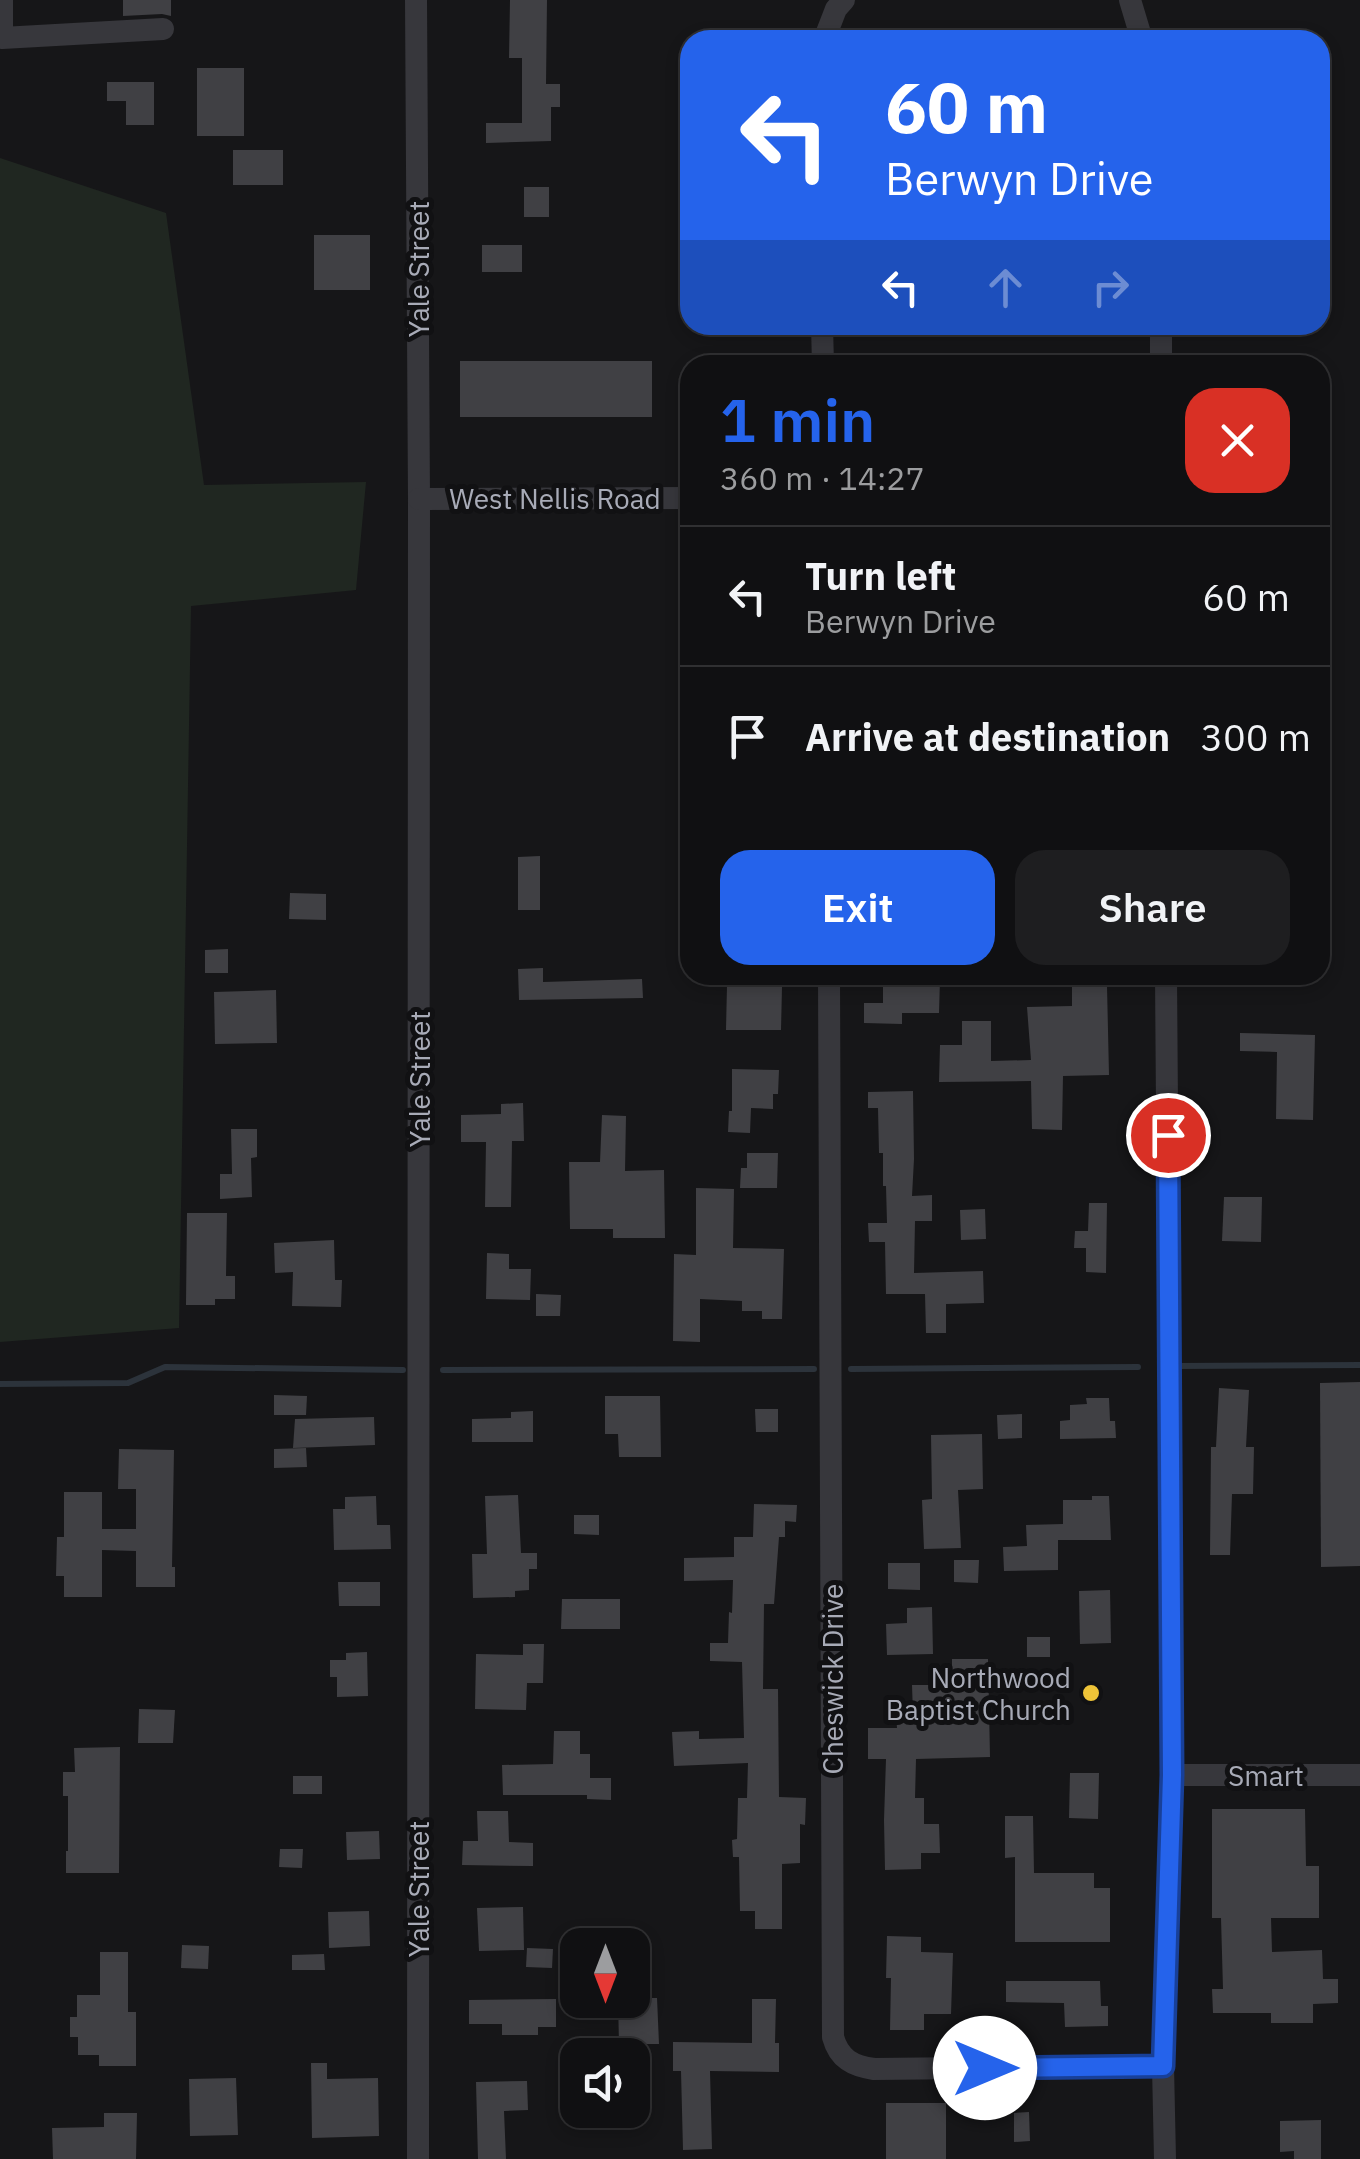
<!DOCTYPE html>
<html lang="en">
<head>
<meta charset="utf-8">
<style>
	body { margin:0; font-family:"IBM Plex Sans",sans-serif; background:#1e1e20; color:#f1f3f6; height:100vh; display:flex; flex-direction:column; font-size:38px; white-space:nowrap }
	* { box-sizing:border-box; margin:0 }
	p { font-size:32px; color:#9c9d9f }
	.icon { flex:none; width:55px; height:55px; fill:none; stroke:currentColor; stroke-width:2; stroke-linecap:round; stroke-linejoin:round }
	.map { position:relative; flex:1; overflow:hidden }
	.side { position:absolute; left:680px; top:355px; width:650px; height:630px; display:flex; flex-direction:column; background:#101012; border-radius:30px; box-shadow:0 5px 15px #0003,0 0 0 2px #303032 }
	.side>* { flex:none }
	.top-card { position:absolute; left:680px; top:30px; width:650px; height:305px; border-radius:30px; box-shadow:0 5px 15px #0003,0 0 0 2px #303032; background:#2563eb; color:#fff; overflow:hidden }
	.needle { width:65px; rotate:180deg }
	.buttons { position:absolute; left:560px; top:1928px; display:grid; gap:20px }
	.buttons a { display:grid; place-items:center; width:90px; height:90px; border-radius:20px; background:#101012; box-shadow:0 5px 15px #0003,0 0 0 2px #303032; font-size:50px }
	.pin { position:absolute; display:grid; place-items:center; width:85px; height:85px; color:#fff; margin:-42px; border:5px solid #fff; border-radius:50%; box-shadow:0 2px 10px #0007 }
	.me { position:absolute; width:110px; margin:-55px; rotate:90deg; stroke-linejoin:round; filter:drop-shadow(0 0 8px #0008) }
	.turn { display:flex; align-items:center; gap:35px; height:210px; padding:0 40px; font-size:45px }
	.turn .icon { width:130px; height:130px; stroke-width:2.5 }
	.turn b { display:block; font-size:70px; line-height:85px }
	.lanes { display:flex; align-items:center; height:95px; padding:0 40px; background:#0003; justify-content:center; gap:50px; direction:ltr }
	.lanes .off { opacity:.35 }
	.round { display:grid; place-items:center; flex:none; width:105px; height:105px; border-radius:30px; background:#1e1e20 }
	.summary { display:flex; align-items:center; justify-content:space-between; height:170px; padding:0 40px }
	h1 { font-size:60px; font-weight:600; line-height:75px; color:#2563eb }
	.cta { display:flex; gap:20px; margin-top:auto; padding:20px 40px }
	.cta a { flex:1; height:115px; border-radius:30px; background:#2563eb; color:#fff; font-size:40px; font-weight:600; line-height:115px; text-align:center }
	.cta a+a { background:#1e1e20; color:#f1f3f6 }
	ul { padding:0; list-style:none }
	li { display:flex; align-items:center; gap:30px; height:140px; padding:0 40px; border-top:2px solid #303032 }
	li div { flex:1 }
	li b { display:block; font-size:38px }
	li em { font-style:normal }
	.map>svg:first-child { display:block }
	.green { fill:#202721 }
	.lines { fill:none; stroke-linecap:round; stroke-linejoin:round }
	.stream { stroke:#2c333b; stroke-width:6 }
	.building { fill:#404044 }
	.street { stroke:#37373c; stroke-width:22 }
	.route-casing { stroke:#184099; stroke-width:25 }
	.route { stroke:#2563eb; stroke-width:18 }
	.poi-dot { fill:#eec338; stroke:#111113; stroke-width:4 }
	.labels { text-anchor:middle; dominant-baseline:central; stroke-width:10; stroke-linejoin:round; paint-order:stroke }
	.street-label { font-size:28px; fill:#a8abb7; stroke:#111113 }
	.poi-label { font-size:28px; fill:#a8abb7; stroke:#111113; text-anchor:end }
</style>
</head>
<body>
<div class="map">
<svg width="1360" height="2159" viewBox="0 0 1360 2159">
	<rect width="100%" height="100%" fill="#161618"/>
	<polygon class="green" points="0,158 166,213 204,485 366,482 356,590 191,606 179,1328 0,1342"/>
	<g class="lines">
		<g class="stream">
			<polyline points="1176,1366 1360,1365"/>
			<polyline points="851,1369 1138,1367"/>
			<polyline points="443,1370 814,1369"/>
			<polyline points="0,1384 128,1383 165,1367 403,1370"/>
		</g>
	</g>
	<g class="building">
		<polygon points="123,0 171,0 171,16 162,14 123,16"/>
		<polygon points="510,0 547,0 546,84 560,84 560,107 551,107 551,141 486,143 486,123 522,123 522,58 509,58"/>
		<rect x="197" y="68" width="47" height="68"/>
		<polygon points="107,82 154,82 154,125 126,125 126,101 107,101"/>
		<rect x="233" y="150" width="50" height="35"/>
		<rect x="524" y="187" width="25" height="30"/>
		<rect x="314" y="235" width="56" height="55"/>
		<rect x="482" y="245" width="40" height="27"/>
		<rect x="460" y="361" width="192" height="56"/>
		<polygon points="540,856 540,910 518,910 518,857"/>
		<polygon points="290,893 326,894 326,920 289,919"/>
		<polygon points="228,949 228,973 205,973 205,950"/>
		<polygon points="543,968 543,982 642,979 643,998 519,1000 518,969"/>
		<polygon points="883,979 940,979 939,1013 902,1013 902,1024 864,1023 864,1003 883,1003"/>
		<polygon points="727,986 782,987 781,1030 726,1030"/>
		<polygon points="1072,986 1107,986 1109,1075 1063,1076 1062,1130 1032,1129 1031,1081 939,1082 940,1045 962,1045 962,1021 991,1021 991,1061 1031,1060 1027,1007 1072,1006"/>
		<polygon points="276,990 277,1043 215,1044 214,992"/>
		<polygon points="1240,1033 1315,1035 1313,1120 1276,1119 1277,1052 1240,1051"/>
		<polygon points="732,1069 779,1070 778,1094 773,1094 773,1109 751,1108 750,1133 728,1132 729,1111 732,1111"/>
		<polygon points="913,1091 914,1159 912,1196 932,1195 932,1221 915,1221 914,1273 983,1271 984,1303 946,1304 946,1333 926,1333 925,1294 886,1294 885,1242 869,1242 868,1223 887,1223 886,1186 883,1186 883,1153 879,1153 878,1108 868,1108 868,1092"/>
		<polygon points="523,1103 524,1141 512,1141 511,1207 485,1207 486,1142 461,1142 461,1115 501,1114 501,1104"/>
		<polygon points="602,1115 626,1116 625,1171 664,1170 665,1238 613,1238 613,1229 570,1229 569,1162 600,1162"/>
		<polygon points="231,1129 257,1129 257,1157 251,1158 252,1197 220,1199 220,1174 232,1174"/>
		<polygon points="747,1153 778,1153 777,1188 740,1188 741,1168 747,1168"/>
		<polygon points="696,1188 734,1189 733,1248 784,1249 782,1319 762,1319 762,1311 742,1311 742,1301 700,1299 700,1342 673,1341 674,1254 696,1255"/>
		<polygon points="1224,1197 1262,1197 1261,1242 1222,1241"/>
		<polygon points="1089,1203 1107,1203 1106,1273 1086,1272 1086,1248 1074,1248 1075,1231 1088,1231"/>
		<polygon points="985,1209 986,1239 961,1240 960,1210"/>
		<polygon points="187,1213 227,1213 226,1276 235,1276 235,1299 215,1299 215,1305 186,1305"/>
		<polygon points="334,1240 335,1280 342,1280 341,1307 292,1306 293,1272 275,1273 274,1243"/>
		<polygon points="487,1253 509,1254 509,1269 531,1269 530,1300 486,1299"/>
		<polygon points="536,1294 561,1295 560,1316 536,1316"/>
		<polygon points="1360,1382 1360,1566 1321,1567 1320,1383"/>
		<polygon points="1219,1388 1249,1390 1246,1447 1254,1447 1253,1494 1232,1494 1230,1555 1210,1555 1211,1447 1216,1447"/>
		<polygon points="274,1395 307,1396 306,1415 274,1415"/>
		<polygon points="605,1396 660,1396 661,1457 619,1457 618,1434 605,1434"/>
		<polygon points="1086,1398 1109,1398 1110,1421 1115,1421 1116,1438 1060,1439 1060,1421 1070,1420 1070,1405 1087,1404"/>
		<polygon points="755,1409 778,1409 778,1432 756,1432"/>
		<polygon points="533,1411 533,1442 472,1442 472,1419 511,1418 511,1412"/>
		<polygon points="1022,1414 1022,1438 998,1439 997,1415"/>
		<polygon points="374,1417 375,1445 293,1448 295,1419"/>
		<polygon points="982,1434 983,1489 958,1490 961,1548 924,1549 922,1500 932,1499 931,1435"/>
		<polygon points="306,1448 307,1467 274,1468 274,1449"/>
		<polygon points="119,1449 174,1450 172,1567 175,1567 175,1587 136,1587 136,1551 102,1550 102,1597 64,1597 64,1576 56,1576 57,1537 64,1537 64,1492 102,1492 102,1529 136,1529 136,1489 118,1489"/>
		<polygon points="518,1495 521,1553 537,1553 537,1569 529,1569 529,1590 515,1591 515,1597 473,1598 472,1554 487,1554 485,1496"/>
		<polygon points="376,1496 377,1525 390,1525 391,1549 334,1550 333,1509 345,1509 345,1497"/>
		<polygon points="1092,1496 1109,1496 1111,1540 1058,1540 1058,1570 1004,1571 1003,1547 1027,1546 1026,1525 1063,1524 1063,1500 1092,1500"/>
		<polygon points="754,1504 797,1505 796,1522 785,1521 785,1537 779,1537 774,1604 764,1604 763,1689 778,1689 779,1797 806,1798 805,1825 800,1824 800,1863 782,1864 782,1929 755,1929 755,1911 740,1911 739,1857 733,1857 732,1840 737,1839 738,1798 747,1798 748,1763 674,1766 672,1732 699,1731 699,1739 744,1738 742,1662 710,1661 710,1643 728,1643 729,1612 732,1613 733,1580 684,1581 684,1558 734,1557 734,1537 753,1537"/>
		<polygon points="574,1515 599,1515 599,1535 574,1534"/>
		<polygon points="954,1560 979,1560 978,1583 954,1582"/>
		<polygon points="888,1563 920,1563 920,1590 888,1589"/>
		<polygon points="338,1582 380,1582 380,1606 339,1606"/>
		<polygon points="1110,1590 1111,1643 1080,1644 1079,1591"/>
		<polygon points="562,1599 620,1599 620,1629 561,1629"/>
		<polygon points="932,1607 933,1654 887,1655 886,1624 907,1623 907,1608"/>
		<rect x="1027" y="1637" width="23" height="20"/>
		<polygon points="523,1644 544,1644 543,1683 527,1683 526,1710 475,1709 476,1654 523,1655"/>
		<polygon points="367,1652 368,1696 337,1697 337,1677 330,1677 330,1660 346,1660 346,1653"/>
		<polygon points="952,1659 988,1659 990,1757 916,1759 915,1798 924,1798 924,1824 939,1824 940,1853 921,1853 921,1869 885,1870 884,1820 886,1759 868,1759 868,1728 897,1728 896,1715 913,1715 912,1685 952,1685"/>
		<polygon points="139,1709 175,1710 173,1743 138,1743"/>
		<polygon points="554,1731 580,1731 580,1754 590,1754 590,1778 611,1778 611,1800 587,1799 587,1795 503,1795 502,1765 553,1764"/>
		<polygon points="120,1747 119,1873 66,1873 66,1851 68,1851 68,1796 63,1796 63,1772 75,1772 74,1748"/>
		<polygon points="1070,1773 1099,1773 1098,1819 1069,1818"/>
		<rect x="293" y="1776" width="29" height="18"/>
		<polygon points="1212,1809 1305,1809 1306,1866 1319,1866 1319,1918 1271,1918 1272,1952 1322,1950 1323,1979 1338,1979 1338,2003 1313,2004 1313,2023 1271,2023 1271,2013 1213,2013 1212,1989 1223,1989 1221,1918 1212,1918"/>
		<polygon points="477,1811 508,1811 509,1842 533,1843 533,1866 462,1865 463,1841 478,1841"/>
		<polygon points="1005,1816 1033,1816 1034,1873 1094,1873 1094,1888 1110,1888 1110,1942 1015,1942 1015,1857 1005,1858"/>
		<polygon points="379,1831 380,1859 347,1860 346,1832"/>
		<polygon points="280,1849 303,1849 302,1868 279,1867"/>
		<polygon points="523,1907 524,1950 479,1951 477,1908"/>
		<polygon points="369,1911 370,1946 329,1948 328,1912"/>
		<polygon points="887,1936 921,1937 921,1952 953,1953 951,2014 924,2014 924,2030 890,2030 891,1978 886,1978"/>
		<polygon points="182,1945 209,1946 208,1969 181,1968"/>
		<polygon points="527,1948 553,1949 552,1968 526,1967"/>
		<polygon points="100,1952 128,1952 128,2012 136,2012 136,2066 99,2066 99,2055 78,2055 78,2037 70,2037 70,2017 77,2017 77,1995 100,1995"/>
		<polygon points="324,1954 325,1970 292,1970 292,1955"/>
		<polygon points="1006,1981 1100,1981 1101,2006 1108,2006 1108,2026 1065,2027 1064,2003 1006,2002"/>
		<polygon points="632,1998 657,1998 659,2044 619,2044 618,2000 632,2000"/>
		<polygon points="556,1999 556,2027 538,2027 538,2035 502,2035 502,2024 469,2024 469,2000"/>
		<polygon points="752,1999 776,1999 775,2043 779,2043 779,2072 710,2071 712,2149 683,2150 681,2071 673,2071 673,2042 752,2043"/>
		<polygon points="311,2063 327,2063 327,2079 378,2078 379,2136 312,2138"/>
		<polygon points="236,2078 238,2135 190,2136 189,2079"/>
		<polygon points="527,2081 528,2110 504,2111 506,2159 478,2159 476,2082"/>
		<rect x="886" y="2103" width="60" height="56"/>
		<polygon points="634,2104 649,2105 648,2120 633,2120"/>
		<polygon points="1029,2112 1030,2141 1014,2142 1014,2113"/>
		<polygon points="104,2113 137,2113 136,2159 53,2159 52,2128 104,2127"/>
		<polygon points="1321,2120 1321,2159 1294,2159 1294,2151 1280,2152 1280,2121"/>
	</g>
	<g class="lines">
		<g class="street">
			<polyline points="2,0 2,38 163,29"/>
			<polyline points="416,0 419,499 418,2159"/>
			<polyline points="1130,0 1142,40"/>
			<polyline points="824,40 836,9 844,0"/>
			<polyline points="822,325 823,365"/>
			<polyline points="1161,325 1161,365"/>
			<polyline points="419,499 690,498"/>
			<path d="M829,975l4,1062c6,22 20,29 41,32l289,-3"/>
			<polyline points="1172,1775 1360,1775"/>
			<polyline points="1165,2159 1163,2066 1172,1775 1166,975"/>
		</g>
	</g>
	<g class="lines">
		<g class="route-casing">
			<polyline id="route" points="985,2068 1163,2066 1172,1775 1168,1135"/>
		</g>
		<use href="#route" class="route"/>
	</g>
	<circle class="poi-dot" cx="1091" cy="1693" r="10"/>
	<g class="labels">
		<g class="street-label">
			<text transform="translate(418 269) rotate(-90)">Yale Street</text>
			<text x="555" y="498">West Nellis Road</text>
			<text transform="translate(419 1079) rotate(-90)">Yale Street</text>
			<text transform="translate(832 1679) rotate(-90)">Cheswick Drive</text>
			<text x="1266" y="1775">Smart</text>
			<text transform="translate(418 1889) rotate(-90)">Yale Street</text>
		</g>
		<g class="poi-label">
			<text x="1071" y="1677">Northwood<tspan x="1071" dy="32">Baptist Church</tspan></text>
		</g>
	</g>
</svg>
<div class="buttons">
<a><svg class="needle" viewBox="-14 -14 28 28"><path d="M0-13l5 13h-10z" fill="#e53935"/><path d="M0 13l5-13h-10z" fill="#9c9d9f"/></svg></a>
<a><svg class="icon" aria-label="sound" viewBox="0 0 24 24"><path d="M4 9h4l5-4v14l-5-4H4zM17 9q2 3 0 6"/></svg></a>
</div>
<div class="pin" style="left:1168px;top:1135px;background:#d93025"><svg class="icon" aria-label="arrive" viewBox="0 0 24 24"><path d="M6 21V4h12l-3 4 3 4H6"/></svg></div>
<svg class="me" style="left:985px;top:2068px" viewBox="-20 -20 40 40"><circle r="19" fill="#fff"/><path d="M0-13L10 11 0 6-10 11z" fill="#2563eb"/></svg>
<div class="top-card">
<div class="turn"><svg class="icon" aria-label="left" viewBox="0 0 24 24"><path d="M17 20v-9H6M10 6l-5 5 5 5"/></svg><div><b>60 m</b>Berwyn Drive</div></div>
<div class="lanes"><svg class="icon" aria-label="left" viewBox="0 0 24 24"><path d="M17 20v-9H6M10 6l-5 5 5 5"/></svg><svg class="icon off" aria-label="ahead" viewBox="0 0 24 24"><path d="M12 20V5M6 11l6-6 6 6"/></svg><svg class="icon off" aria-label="right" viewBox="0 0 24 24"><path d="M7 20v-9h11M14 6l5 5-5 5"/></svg></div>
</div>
<section class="side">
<div class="summary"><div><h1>1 min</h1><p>360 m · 14:27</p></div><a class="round" style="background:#d93025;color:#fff"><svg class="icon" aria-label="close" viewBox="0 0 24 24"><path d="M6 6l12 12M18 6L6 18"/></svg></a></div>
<ul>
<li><svg class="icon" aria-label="left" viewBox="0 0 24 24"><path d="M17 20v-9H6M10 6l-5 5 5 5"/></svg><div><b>Turn left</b><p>Berwyn Drive</p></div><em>60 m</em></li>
<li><svg class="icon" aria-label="arrive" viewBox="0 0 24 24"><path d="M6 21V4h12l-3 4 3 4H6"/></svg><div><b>Arrive at destination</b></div><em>300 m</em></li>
</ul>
<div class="cta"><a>Exit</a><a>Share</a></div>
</section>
</div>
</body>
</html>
